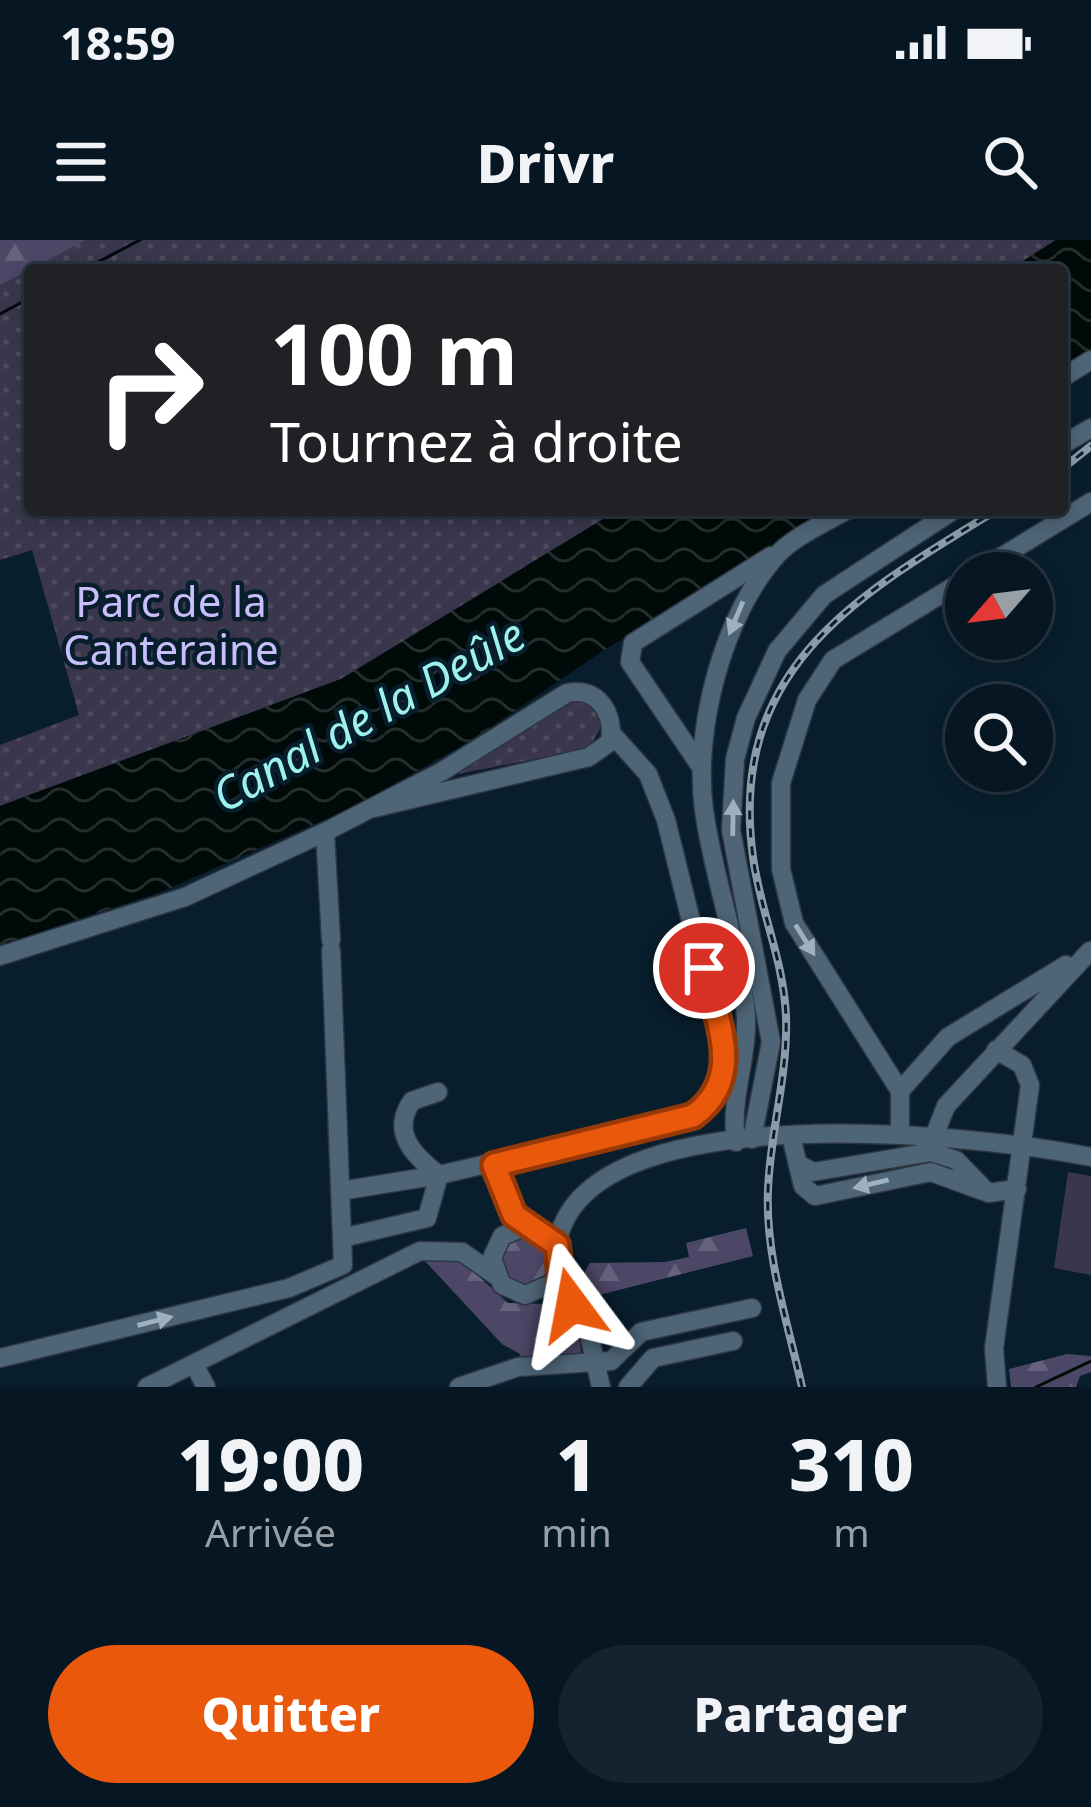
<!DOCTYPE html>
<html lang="fr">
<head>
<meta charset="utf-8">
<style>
	body { margin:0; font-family:"Noto Sans",sans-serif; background:#14232f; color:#f1f3f6; height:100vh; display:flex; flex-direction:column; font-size:45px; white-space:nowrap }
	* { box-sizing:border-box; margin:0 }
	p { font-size:39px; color:#989fa5 }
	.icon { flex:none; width:66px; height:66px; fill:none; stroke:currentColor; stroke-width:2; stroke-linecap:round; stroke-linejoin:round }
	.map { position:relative; height:1147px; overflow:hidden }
	.drawer { display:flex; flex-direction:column; background:#061622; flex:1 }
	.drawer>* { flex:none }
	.top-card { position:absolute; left:24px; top:24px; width:1044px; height:252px; border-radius:12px; box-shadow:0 6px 18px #0003,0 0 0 3px #273540; background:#202124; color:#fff; overflow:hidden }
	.needle { width:78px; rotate:242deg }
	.tools { position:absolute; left:945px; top:312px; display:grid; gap:24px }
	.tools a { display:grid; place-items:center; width:108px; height:108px; border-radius:50%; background:#061622; box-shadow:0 6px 18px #0003,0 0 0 3px #273540; font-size:60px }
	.pin { position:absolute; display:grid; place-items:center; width:102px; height:102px; color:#fff; margin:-51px; border:6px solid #fff; border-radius:50%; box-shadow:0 3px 12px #0007 }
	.me { position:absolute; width:132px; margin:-66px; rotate:347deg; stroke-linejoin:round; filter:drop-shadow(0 0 9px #0008) }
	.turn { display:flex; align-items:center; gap:42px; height:252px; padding:0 48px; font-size:54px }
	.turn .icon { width:156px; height:156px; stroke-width:2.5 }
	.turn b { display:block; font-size:84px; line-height:102px }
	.eta { display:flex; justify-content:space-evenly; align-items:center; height:204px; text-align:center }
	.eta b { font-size:72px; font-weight:800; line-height:84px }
	.cta { display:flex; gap:24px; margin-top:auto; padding:24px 48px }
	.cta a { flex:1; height:138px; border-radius:72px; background:#ea580c; color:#fff; font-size:48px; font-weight:800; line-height:138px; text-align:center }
	.cta a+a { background:#14232f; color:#f1f3f6 }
	.status { display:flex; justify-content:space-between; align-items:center; height:84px; padding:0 60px; background:#061622; direction:ltr }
	.status svg { height:33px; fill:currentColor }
	header { display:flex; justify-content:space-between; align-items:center; height:156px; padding:0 48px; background:#061622; font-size:54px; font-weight:800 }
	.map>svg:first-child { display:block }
	.green { fill:url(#green-dots) }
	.forest { fill:url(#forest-firs) }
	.pitch { fill:#3a364c }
	.water { fill:url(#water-waves) }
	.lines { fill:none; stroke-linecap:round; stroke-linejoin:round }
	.stream { stroke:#000a08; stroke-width:3 }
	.minor-casing { stroke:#2d3643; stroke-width:21 }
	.minor { stroke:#4e6577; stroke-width:18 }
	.rail-casing { stroke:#8b9ca8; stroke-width:8 }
	.rail { stroke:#081e2d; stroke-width:3; stroke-dasharray:9; stroke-linecap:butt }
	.oneway { fill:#9fb1bf }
	.route-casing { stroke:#983908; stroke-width:30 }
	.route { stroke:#ea580c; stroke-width:21 }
	.labels { text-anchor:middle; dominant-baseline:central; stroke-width:9; stroke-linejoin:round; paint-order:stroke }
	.park-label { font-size:42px; fill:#c8befa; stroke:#081e2d }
	.water-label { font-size:45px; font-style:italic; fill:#9df2eb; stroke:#081e2d }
</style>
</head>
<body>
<div class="status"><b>18:59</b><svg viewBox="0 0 49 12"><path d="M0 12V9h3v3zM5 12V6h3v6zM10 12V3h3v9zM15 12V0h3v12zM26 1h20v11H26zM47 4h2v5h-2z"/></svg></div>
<header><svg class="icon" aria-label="menu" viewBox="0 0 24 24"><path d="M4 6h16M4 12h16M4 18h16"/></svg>Drivr<svg class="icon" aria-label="search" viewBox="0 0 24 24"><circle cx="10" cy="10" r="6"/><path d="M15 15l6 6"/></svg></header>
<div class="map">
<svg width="1091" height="1147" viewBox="0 0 1091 1147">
	<defs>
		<pattern id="green-dots" width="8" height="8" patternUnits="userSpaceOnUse" patternTransform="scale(3)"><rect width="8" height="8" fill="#3a364c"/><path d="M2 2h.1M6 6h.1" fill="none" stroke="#4d4a5e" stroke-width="1.8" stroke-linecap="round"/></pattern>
		<pattern id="forest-firs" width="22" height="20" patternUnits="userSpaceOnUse" patternTransform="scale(3)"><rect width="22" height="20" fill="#4d4767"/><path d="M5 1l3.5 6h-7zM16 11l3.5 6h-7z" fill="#66627e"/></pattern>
		<pattern id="water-waves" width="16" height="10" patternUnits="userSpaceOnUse" patternTransform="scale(3)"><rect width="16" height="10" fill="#000a08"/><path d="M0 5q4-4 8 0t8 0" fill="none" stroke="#252e2d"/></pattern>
	</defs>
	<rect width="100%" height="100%" fill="#081e2d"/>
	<g class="green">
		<polygon points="0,0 1056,0 1009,30 30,30 30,270 618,270 341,439 0,566 0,505 79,475 32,310 0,320"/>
		<polygon points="583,459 601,473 602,486 588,509 452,535 567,460"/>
	</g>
	<g class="forest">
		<polygon points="0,0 86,0 0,45"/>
		<polygon points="746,988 753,1016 595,1056 592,1073 573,1051 590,1023 665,1022 689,1017 686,1003"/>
		<circle cx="526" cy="1021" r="25"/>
		<polygon points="436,1018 463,1022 508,1063 550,1064 579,1096 582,1120 519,1122 520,1114 502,1104 425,1021"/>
		<polygon points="1067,1114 1091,1116 1091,1132 1080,1136 1076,1147 1011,1147 1009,1129"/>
	</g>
	<polygon class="pitch" points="1068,932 1091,936 1091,1035 1054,1028"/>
	<g class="water">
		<polygon points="1056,0 1091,0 1091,114 1062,132 1062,30 1009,30"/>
		<polygon points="618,270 834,270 601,412 472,500 353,567 161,652 0,705 0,566 341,439"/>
	</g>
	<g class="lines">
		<g class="stream">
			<polyline points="83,30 140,0"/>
			<polyline points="0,74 30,58"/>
			<polyline points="1036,1147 1091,1121"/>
		</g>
		<g class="minor-casing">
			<g id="minor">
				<polyline points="1062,138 1091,120"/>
				<polyline points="1062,205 1091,188"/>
				<polyline points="975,333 1091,262"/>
				<polyline points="701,527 630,422 633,403 771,316"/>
				<path d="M331,700l-6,-108 116,-60 126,-79c31,-7 48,21 43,49l-21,15 -215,51"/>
				<polyline points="0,716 185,657 325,592"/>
				<polyline points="996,810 1022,825 1030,845 994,1108 997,1147"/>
				<polyline points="900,851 948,797 1066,725"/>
				<polyline points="900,893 900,851 794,683 781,629 781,543 807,460 833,420 966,339"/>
				<polyline points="935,894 946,866 1090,711"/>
				<polyline points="791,896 803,946 815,956 931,932 983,951"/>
				<polyline points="752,899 771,802 731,590 735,519 746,478 777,411 824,355 954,270"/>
				<path d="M736,902c-7,-46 15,-90 9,-136 -8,-66 -32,-130 -41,-196 -11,-80 19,-196 74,-256 17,-18 47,-31 69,-44"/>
				<polyline points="798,924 813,932 931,912 956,920 988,953 1017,949"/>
				<path d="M340,951l99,-16c-25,-19 -49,-43 -27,-74l26,-9"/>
				<path d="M504,960c16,26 46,25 56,54l-7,29 -28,12 -23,-10 -10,-27 10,-22 25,-10"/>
				<polyline points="342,998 427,978 439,935 693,876 719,850 725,818 666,580 648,534 612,494"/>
				<path d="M557,1005c25,-155 426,-110 534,-88"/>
				<polyline points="559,1032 564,1053 587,1086 601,1147"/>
				<polyline points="0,1118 289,1048 343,1025 331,710"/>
				<polyline points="194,1124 206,1147"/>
				<polyline points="147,1147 420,1011 462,1012 495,1035"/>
				<polyline points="459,1147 518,1127 611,1121 641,1092 752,1068"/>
				<polyline points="628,1147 653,1118 733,1101"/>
			</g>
		</g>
		<use href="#minor" class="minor"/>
		<g class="rail-casing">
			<g id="rail">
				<polyline points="1062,229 1091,206"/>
				<path d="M802,1147c-14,-64 -37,-131 -34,-197 2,-58 20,-114 18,-173 -2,-56 -26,-106 -33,-160 -26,-190 106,-263 244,-347"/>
			</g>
		</g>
		<use href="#rail" class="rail"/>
	</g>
	<defs><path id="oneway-solid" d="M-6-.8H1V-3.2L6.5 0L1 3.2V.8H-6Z" transform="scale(3)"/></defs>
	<g class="oneway">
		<use href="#oneway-solid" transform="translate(736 378) rotate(113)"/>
		<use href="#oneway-solid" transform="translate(733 578) rotate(-89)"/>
		<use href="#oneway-solid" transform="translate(805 700) rotate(58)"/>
		<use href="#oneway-solid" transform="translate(871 944) rotate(167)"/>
		<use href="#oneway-solid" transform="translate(155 1081) rotate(-14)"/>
	</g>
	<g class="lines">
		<g class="route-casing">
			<path id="route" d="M572,1065l-11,-22 -4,-38 -43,-30 -20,-50 199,-49c53,-38 24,-95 11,-148"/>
		</g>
		<use href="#route" class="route"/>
	</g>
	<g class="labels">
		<g class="park-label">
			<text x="171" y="360">Parc de la<tspan x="171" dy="48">Canteraine</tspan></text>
		</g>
		<g class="water-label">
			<text transform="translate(368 474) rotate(-29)">Canal de la Deûle</text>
		</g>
	</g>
</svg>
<div class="tools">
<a><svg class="needle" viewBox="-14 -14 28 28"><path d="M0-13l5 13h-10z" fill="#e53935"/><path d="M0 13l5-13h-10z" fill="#989fa5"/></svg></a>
<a><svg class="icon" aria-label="search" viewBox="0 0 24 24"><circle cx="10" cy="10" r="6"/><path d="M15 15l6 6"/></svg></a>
</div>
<div class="pin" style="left:704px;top:728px;background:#d93025"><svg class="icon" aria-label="arrive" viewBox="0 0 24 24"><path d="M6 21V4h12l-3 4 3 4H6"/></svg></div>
<svg class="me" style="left:572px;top:1065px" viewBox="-20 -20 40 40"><path d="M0-17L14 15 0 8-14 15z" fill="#ea580c" stroke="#fff" stroke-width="4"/></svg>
<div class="top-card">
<div class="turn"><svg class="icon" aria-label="right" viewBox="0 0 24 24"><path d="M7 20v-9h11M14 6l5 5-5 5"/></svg><div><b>100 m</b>Tournez à droite</div></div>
</div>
</div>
<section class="drawer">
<div class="eta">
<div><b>19:00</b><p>Arrivée</p></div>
<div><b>1</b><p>min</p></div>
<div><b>310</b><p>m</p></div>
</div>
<div class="cta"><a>Quitter</a><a>Partager</a></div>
</section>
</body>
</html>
